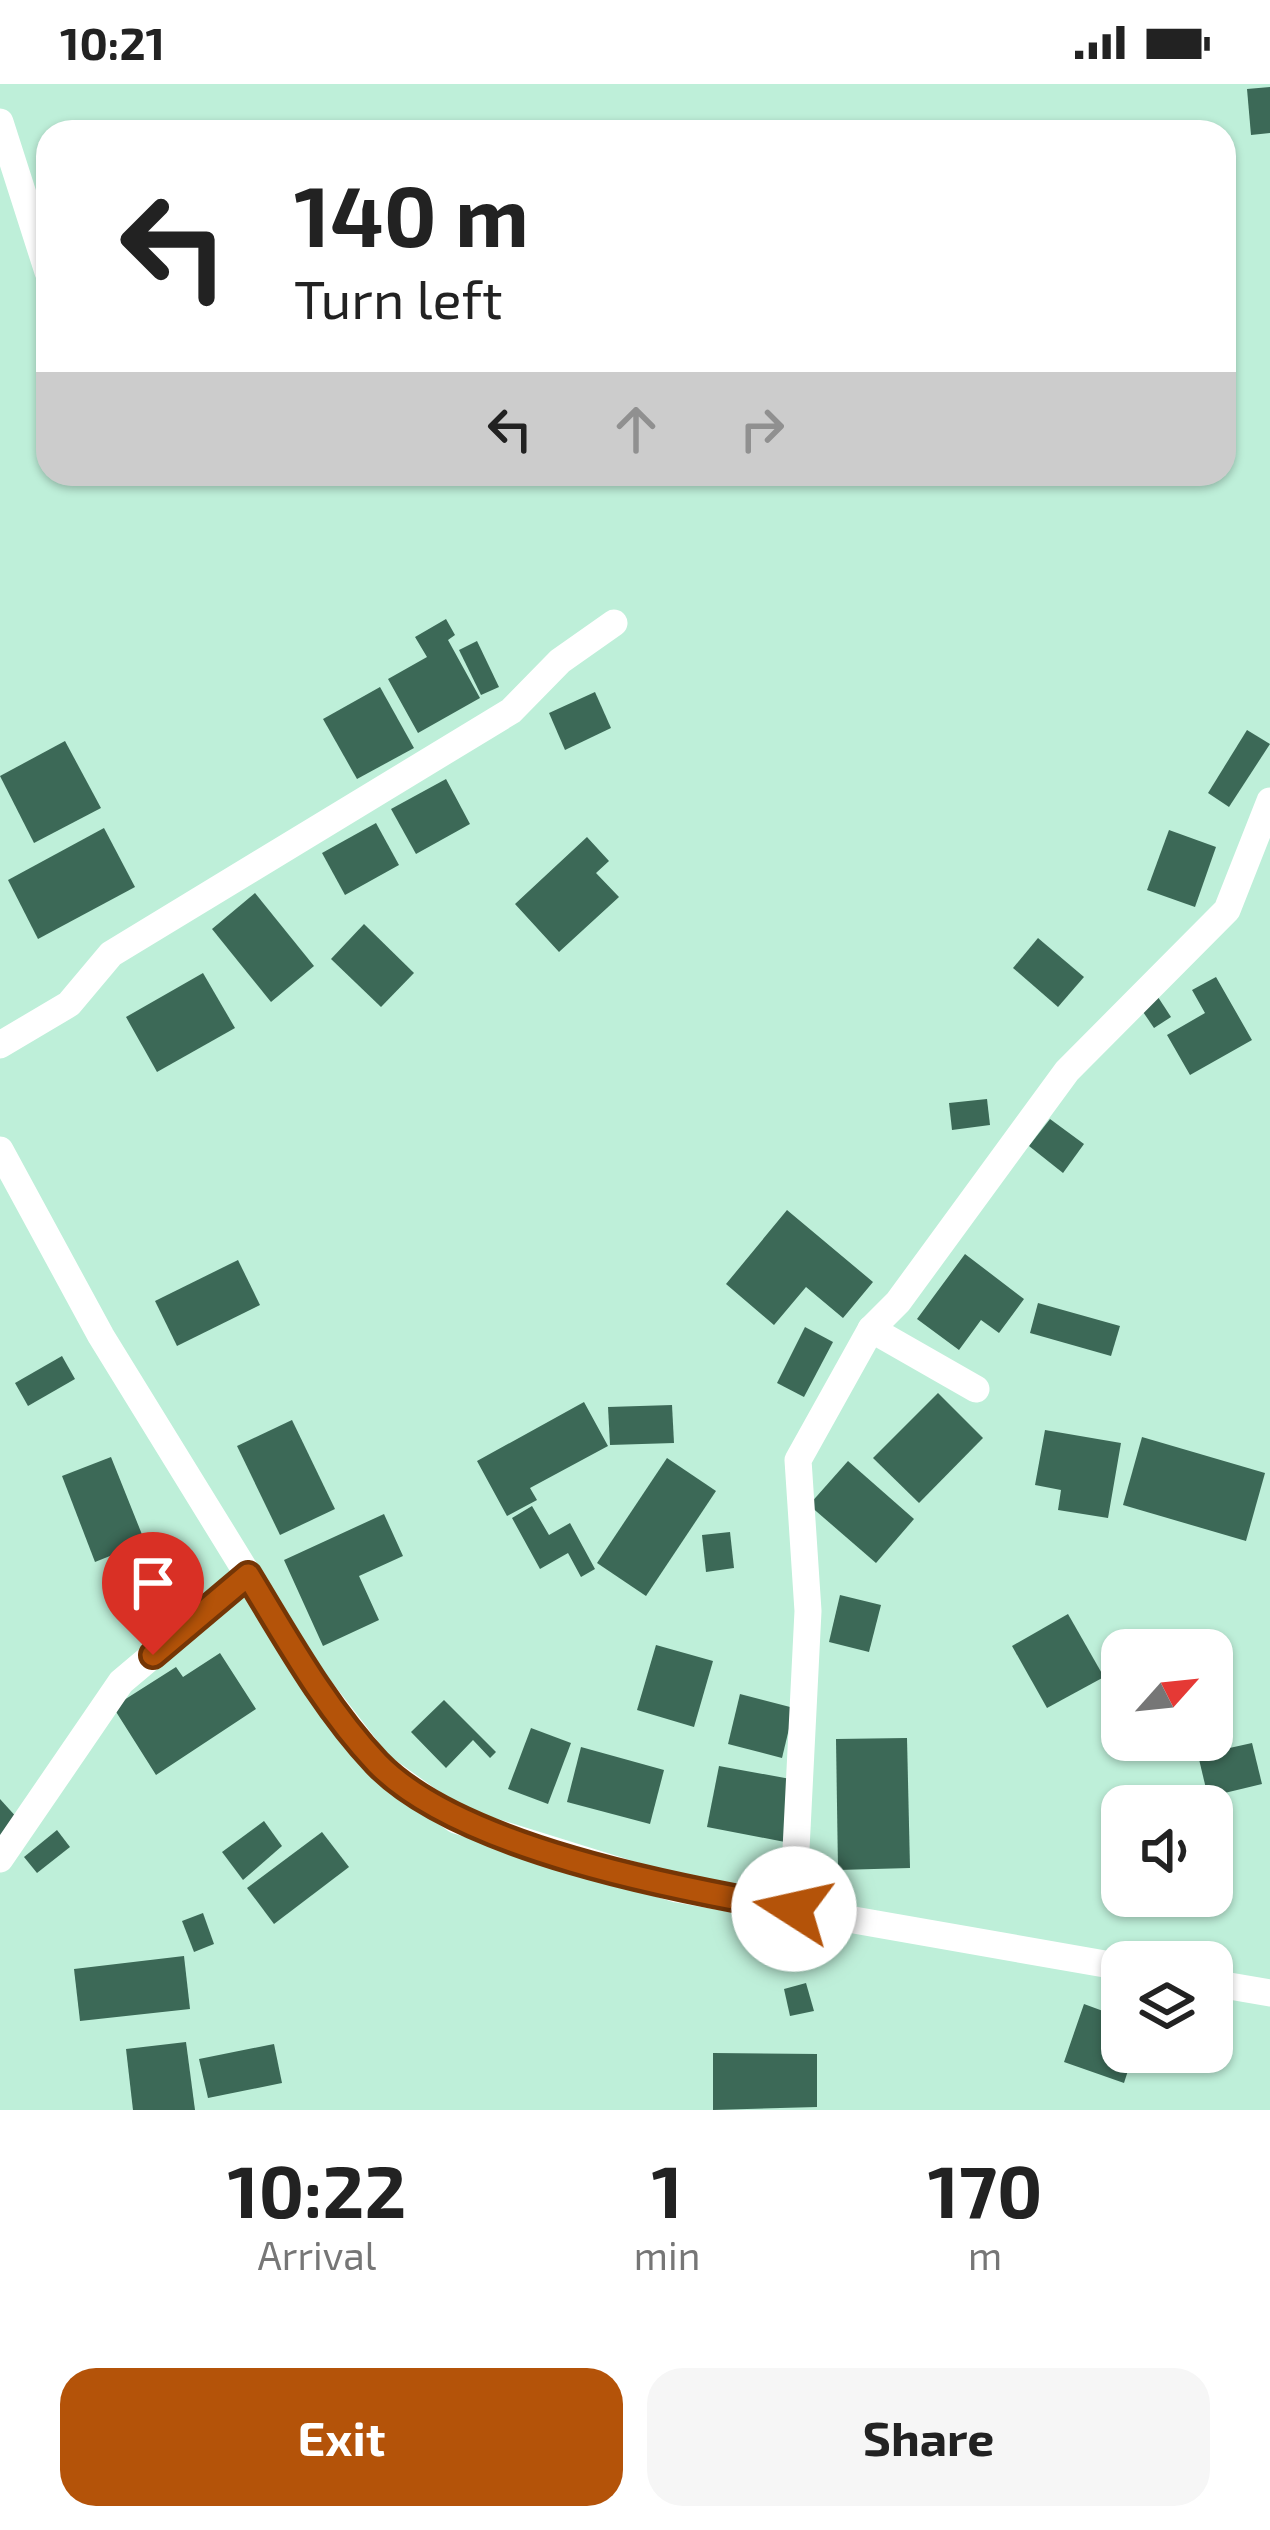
<!DOCTYPE html>
<html lang="en">
<head>
<meta charset="utf-8">
<style>
	body { margin:0; font-family:"Exo 2",sans-serif; background:#f6f6f6; color:#222; height:100vh; display:flex; flex-direction:column; font-size:45px; white-space:nowrap }
	* { box-sizing:border-box; margin:0 }
	p { font-size:39px; color:#767676 }
	.icon { flex:none; width:66px; height:66px; fill:none; stroke:currentColor; stroke-width:2; stroke-linecap:round; stroke-linejoin:round }
	.map { position:relative; height:2026px; overflow:hidden }
	.panel { display:flex; flex-direction:column; background:#fff; flex:1 }
	.panel>* { flex:none }
	.top-card { position:absolute; left:36px; top:36px; width:1200px; height:366px; border-radius:36px; box-shadow:0 3px 9px #0004; background:#fff; color:#222; overflow:hidden }
	.needle { width:78px; rotate:63deg }
	.tools { position:absolute; left:1101px; top:1545px; display:grid; gap:24px }
	.tools a { display:grid; place-items:center; width:132px; height:132px; border-radius:24px; background:#fff; box-shadow:0 3px 9px #0004; font-size:60px }
	.pin { position:absolute; display:grid; place-items:center; width:102px; height:102px; color:#fff; margin:-123px -51px; border-radius:50% 50% 50% 0; rotate:-45deg; box-shadow:0 0 12px #0007 }
	.pin .icon { rotate:45deg }
	.me { position:absolute; width:132px; margin:-66px; rotate:280deg; stroke-linejoin:round; filter:drop-shadow(0 0 9px #0008) }
	.turn { display:flex; align-items:center; gap:42px; height:252px; padding:0 60px; font-size:54px }
	.turn .icon { width:156px; height:156px; stroke-width:2.5 }
	.turn b { display:block; font-size:84px; line-height:102px }
	.lanes { display:flex; align-items:center; height:114px; padding:0 60px; background:#0003; justify-content:center; gap:60px; direction:ltr }
	.lanes .off { opacity:.35 }
	.eta { display:flex; justify-content:space-evenly; align-items:center; height:204px; text-align:center }
	.eta b { font-size:72px; font-weight:700; line-height:84px }
	.button { display:flex; gap:24px; margin-top:auto; padding:24px 60px }
	.button a { flex:1; height:138px; border-radius:36px; background:#b45309; color:#fff; font-size:48px; font-weight:700; line-height:138px; text-align:center }
	.button a+a { background:#f6f6f6; color:#222 }
	.status { display:flex; justify-content:space-between; align-items:center; height:84px; padding:0 60px; background:#fff; direction:ltr }
	.status svg { height:33px; fill:currentColor }
	.map>svg:first-child { display:block }
	.building { fill:#3c6957 }
	.lines { fill:none; stroke-linecap:round; stroke-linejoin:round }
	.minor { stroke:#fff; stroke-width:27 }
	.route-casing { stroke:#753606; stroke-width:30 }
	.route { stroke:#b45309; stroke-width:21 }
</style>
</head>
<body>
<div class="status"><b>10:21</b><svg viewBox="0 0 49 12"><path d="M0 12V9h3v3zM5 12V6h3v6zM10 12V3h3v9zM15 12V0h3v12zM26 1h20v11H26zM47 4h2v5h-2z"/></svg></div>
<div class="map">
<svg width="1270" height="2026" viewBox="0 0 1270 2026">
	<rect width="100%" height="100%" fill="#beefd9"/>
	<g class="building">
		<polygon points="1270,3 1270,49 1251,51 1247,5"/>
		<polygon points="446,535 455,551 448,556 480,614 418,649 388,595 427,573 415,553"/>
		<polygon points="477,557 499,603 481,611 459,566"/>
		<polygon points="380,603 414,664 357,695 323,635"/>
		<polygon points="595,608 611,644 565,666 549,629"/>
		<polygon points="1247,646 1270,660 1229,723 1208,709"/>
		<polygon points="65,657 101,724 34,759 0,692"/>
		<polygon points="446,695 470,740 416,770 391,725"/>
		<polygon points="376,739 399,781 345,811 322,769"/>
		<polygon points="104,744 135,803 38,855 8,796"/>
		<polygon points="1169,746 1216,763 1195,823 1147,806"/>
		<polygon points="587,753 609,777 596,789 619,813 559,868 515,820"/>
		<polygon points="255,809 314,882 271,918 212,845"/>
		<polygon points="364,840 414,889 381,923 331,875"/>
		<polygon points="1038,854 1084,893 1058,923 1013,884"/>
		<polygon points="203,889 235,944 157,988 126,933"/>
		<polygon points="1216,893 1252,956 1190,991 1167,951 1205,929 1192,906"/>
		<polygon points="1156,910 1171,933 1154,944 1139,922"/>
		<polygon points="987,1015 990,1041 952,1046 949,1019"/>
		<polygon points="1050,1035 1084,1060 1063,1089 1029,1062"/>
		<polygon points="787,1126 873,1198 843,1234 806,1203 774,1241 726,1200"/>
		<polygon points="965,1170 1024,1215 999,1249 981,1236 959,1266 917,1235"/>
		<polygon points="238,1176 260,1221 177,1262 155,1217"/>
		<polygon points="1038,1219 1120,1242 1111,1272 1030,1249"/>
		<polygon points="805,1243 833,1258 804,1313 777,1299"/>
		<polygon points="62,1272 75,1295 28,1322 15,1299"/>
		<polygon points="938,1309 983,1354 919,1419 873,1374"/>
		<polygon points="584,1318 608,1362 530,1404 537,1416 507,1432 477,1377"/>
		<polygon points="672,1321 674,1359 610,1361 608,1323"/>
		<polygon points="292,1336 335,1425 280,1451 237,1362"/>
		<polygon points="1045,1346 1121,1359 1108,1434 1058,1426 1061,1406 1035,1401"/>
		<polygon points="1142,1353 1265,1389 1246,1457 1123,1421"/>
		<polygon points="111,1373 145,1458 95,1478 62,1392"/>
		<polygon points="667,1374 716,1407 646,1512 597,1479"/>
		<polygon points="848,1377 914,1435 876,1479 809,1421"/>
		<polygon points="532,1422 549,1451 570,1439 595,1485 581,1493 568,1469 540,1485 512,1434"/>
		<polygon points="384,1430 403,1472 359,1492 379,1536 323,1562 284,1476"/>
		<polygon points="730,1448 734,1484 706,1488 702,1451"/>
		<polygon points="840,1511 881,1521 869,1568 829,1558"/>
		<polygon points="1068,1530 1104,1593 1047,1624 1012,1562"/>
		<polygon points="656,1561 713,1577 694,1643 637,1626"/>
		<polygon points="220,1569 256,1625 156,1691 113,1623 176,1583 183,1593"/>
		<polygon points="740,1610 794,1624 782,1674 728,1660"/>
		<polygon points="444,1616 496,1668 490,1674 473,1656 446,1684 411,1648"/>
		<polygon points="531,1644 571,1659 548,1720 508,1705"/>
		<polygon points="907,1654 910,1784 838,1786 836,1655"/>
		<polygon points="1252,1659 1262,1700 1208,1713 1198,1671"/>
		<polygon points="581,1663 664,1686 650,1740 567,1718"/>
		<polygon points="719,1682 796,1696 785,1758 707,1743"/>
		<polygon points="0,1715 19,1736 0,1754"/>
		<polygon points="264,1737 282,1762 243,1796 222,1768"/>
		<polygon points="57,1746 70,1763 37,1789 24,1773"/>
		<polygon points="322,1748 349,1783 274,1840 247,1804"/>
		<polygon points="203,1829 214,1860 194,1868 182,1837"/>
		<polygon points="184,1872 190,1925 80,1937 74,1885"/>
		<polygon points="806,1899 814,1927 790,1932 784,1905"/>
		<polygon points="1084,1920 1122,1934 1122,1968 1134,1968 1124,1999 1064,1978"/>
		<polygon points="186,1958 195,2026 133,2026 126,1965"/>
		<polygon points="274,1960 282,1999 208,2014 199,1975"/>
		<polygon points="713,1969 817,1970 817,2023 713,2026"/>
	</g>
	<g class="lines">
		<g class="minor">
			<polyline points="0,38 48,188"/>
			<polyline points="0,961 69,920 111,870 511,627 560,577 614,539"/>
			<polyline points="0,1066 101,1252 311,1593 379,1681 456,1736 677,1805 1122,1883"/>
			<polyline points="871,1245 976,1305"/>
			<polyline points="0,1775 121,1598 248,1491"/>
			<polyline points="793,1825 808,1527 798,1376 871,1245 898,1218 1067,987 1227,826 1270,717"/>
			<polyline points="1212,1899 1270,1909"/>
		</g>
	</g>
	<g class="lines">
		<g class="route-casing">
			<path id="route" d="M153,1571l95,-80c39,64 77,133 129,188 82,85 301,126 417,146"/>
		</g>
		<use href="#route" class="route"/>
	</g>
</svg>
<div class="tools">
<a><svg class="needle" viewBox="-14 -14 28 28"><path d="M0-13l5 13h-10z" fill="#e53935"/><path d="M0 13l5-13h-10z" fill="#767676"/></svg></a>
<a><svg class="icon" aria-label="sound" viewBox="0 0 24 24"><path d="M4 9h4l5-4v14l-5-4H4zM17 9q2 3 0 6"/></svg></a>
<a><svg class="icon" aria-label="layers" viewBox="0 0 24 24"><path d="M12 4l9 5-9 5-9-5zM3 14l9 5 9-5"/></svg></a>
</div>
<div class="pin" style="left:153px;top:1571px;background:#d93025"><svg class="icon" aria-label="arrive" viewBox="0 0 24 24"><path d="M6 21V4h12l-3 4 3 4H6"/></svg></div>
<svg class="me" style="left:794px;top:1825px" viewBox="-20 -20 40 40"><circle r="19" fill="#fff"/><path d="M0-13L10 11 0 6-10 11z" fill="#b45309"/></svg>
<div class="top-card">
<div class="turn"><svg class="icon" aria-label="left" viewBox="0 0 24 24"><path d="M17 20v-9H6M10 6l-5 5 5 5"/></svg><div><b>140 m</b>Turn left</div></div>
<div class="lanes"><svg class="icon" aria-label="left" viewBox="0 0 24 24"><path d="M17 20v-9H6M10 6l-5 5 5 5"/></svg><svg class="icon off" aria-label="ahead" viewBox="0 0 24 24"><path d="M12 20V5M6 11l6-6 6 6"/></svg><svg class="icon off" aria-label="right" viewBox="0 0 24 24"><path d="M7 20v-9h11M14 6l5 5-5 5"/></svg></div>
</div>
</div>
<section class="panel">
<div class="eta">
<div><b>10:22</b><p>Arrival</p></div>
<div><b>1</b><p>min</p></div>
<div><b>170</b><p>m</p></div>
</div>
<div class="button"><a>Exit</a><a>Share</a></div>
</section>
</body>
</html>
